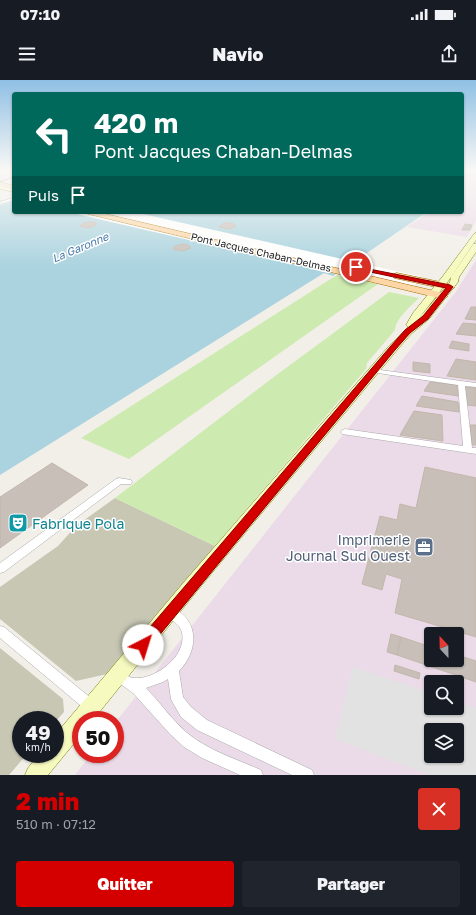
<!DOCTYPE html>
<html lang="fr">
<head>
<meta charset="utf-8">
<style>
	body { margin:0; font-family:"Golos Text",sans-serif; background:#20242c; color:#f1f3f6; height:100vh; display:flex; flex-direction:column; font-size:15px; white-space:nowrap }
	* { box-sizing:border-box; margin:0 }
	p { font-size:13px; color:#9ea1a6 }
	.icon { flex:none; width:22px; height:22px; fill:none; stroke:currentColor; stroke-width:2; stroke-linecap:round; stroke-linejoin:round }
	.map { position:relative; height:695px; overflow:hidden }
	.side { display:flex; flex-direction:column; background:#171b24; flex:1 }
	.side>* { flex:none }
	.guide { position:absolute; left:12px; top:12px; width:452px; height:122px; border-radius:4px; box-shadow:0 1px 3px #0004; background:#00695c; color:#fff; overflow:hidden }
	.needle { width:26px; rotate:338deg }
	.buttons { position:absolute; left:424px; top:547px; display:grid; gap:8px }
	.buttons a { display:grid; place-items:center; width:40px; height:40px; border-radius:4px; background:#171b24; box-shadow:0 1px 3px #0004; font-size:20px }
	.speed { position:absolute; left:12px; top:631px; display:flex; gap:8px; font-size:20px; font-weight:700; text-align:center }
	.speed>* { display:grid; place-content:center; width:52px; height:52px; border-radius:50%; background:#171b24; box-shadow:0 1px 3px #0004; line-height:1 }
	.speed small { font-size:10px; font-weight:400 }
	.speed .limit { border:6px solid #d22; background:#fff; color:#111 }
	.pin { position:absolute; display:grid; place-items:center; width:34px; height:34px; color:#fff; margin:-17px; border:2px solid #fff; border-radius:50%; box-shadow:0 1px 4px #0007 }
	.me { position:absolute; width:44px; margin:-22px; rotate:40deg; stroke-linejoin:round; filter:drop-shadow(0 0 3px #0008) }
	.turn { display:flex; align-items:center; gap:14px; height:84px; padding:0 16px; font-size:18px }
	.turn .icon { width:52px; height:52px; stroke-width:2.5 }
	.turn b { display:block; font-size:28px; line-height:34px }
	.then { display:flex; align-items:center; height:38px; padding:0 16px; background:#0003; gap:8px; font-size:15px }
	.round { display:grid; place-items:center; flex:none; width:42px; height:42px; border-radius:4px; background:#20242c }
	.head { display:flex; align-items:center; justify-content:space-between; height:68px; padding:0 16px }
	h1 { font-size:24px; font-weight:800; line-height:30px; color:#d40000 }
	.action { display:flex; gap:8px; margin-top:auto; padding:8px 16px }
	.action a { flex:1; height:46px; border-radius:4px; background:#d40000; color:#fff; font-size:16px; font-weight:800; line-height:46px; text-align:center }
	.action a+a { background:#20242c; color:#f1f3f6 }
	.status { display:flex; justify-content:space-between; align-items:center; height:28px; padding:0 20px; background:#171b24; direction:ltr }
	.status svg { height:11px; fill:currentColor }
	header { display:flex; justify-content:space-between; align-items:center; height:52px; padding:0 16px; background:#171b24; font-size:18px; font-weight:800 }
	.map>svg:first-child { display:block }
	.industrial { fill:#ebdbe8; fill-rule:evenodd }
	.construction { fill:#c7c7b4 }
	.grass { fill:#cdebb0 }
	.parking { fill:#e2e2e2; fill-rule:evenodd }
	.water { fill:#aad3df }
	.pier { fill:#fff }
	.building { fill:#c7bfb8; stroke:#c4b6ab }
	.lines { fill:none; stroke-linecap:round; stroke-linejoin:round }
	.pedestrian-casing { stroke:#a9a9a9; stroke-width:1 }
	.minor-casing { stroke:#a9a9a9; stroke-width:1 }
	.secondary-casing { stroke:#707d05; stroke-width:1 }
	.primary-casing { stroke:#a06b00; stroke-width:1 }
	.pedestrian { fill:#fff; fill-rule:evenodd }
	.minor { fill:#fff; fill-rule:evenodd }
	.secondary { fill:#f7fabf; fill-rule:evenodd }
	.primary { fill:#fcd6a4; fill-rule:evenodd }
	.tram { stroke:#707070; stroke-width:1 }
	.route { fill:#d40000; stroke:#8a0000 }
	.labels { text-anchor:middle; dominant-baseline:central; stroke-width:3; stroke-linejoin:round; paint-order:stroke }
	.far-street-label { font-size:10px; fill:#222; stroke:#fff }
	.far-water-label { font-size:11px; font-style:italic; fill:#4a7aab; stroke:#fff }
	.near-culture-label { font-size:14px; fill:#0d838f; stroke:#fff; text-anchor:start }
	.near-service-label { font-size:14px; fill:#4e5e75; stroke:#fff; text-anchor:end }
</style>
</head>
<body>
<div class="status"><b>07:10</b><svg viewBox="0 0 49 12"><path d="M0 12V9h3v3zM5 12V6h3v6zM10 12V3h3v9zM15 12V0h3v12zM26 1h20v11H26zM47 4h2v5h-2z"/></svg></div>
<header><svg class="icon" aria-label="menu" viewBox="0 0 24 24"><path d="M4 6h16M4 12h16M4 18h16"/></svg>Navio<svg class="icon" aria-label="share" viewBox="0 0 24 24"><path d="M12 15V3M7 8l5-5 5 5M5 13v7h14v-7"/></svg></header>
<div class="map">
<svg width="476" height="695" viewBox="0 0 476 695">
	<rect width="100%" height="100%" fill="#f2efe9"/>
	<g class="industrial">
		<polygon points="468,90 476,90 476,141 467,157 407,147 430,132 462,132 462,96"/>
		<path d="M476,180v515h-401l16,-21h24v-31l340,-430zM431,554h26v26h-26zM431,602h26v26h-26zM431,650h26v26h-26z"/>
	</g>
	<g class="construction">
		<polygon points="115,418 215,466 107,594 76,601 0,539 0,507 58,466 76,446"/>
		<polygon points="0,568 63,619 64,632 55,642 55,640 21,640 21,674 27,674 9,695 0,695"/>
	</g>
	<g class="grass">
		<polygon points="337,195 378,204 129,379 81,358"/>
		<path d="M389,212l30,6c-9,9 -23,20 -24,32l-28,33 -1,6 -151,177 -100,-48 156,-119z"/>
	</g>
	<path class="parking" d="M353,587l78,26v15h26v-6l19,6v67h-47l-94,-36zM431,650h26v26h-26z"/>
	<polygon class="water" points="14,121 14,132 427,132 333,196 324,193 0,395 0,125"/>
	<polygon class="pier" points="68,132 134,132 422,197 409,211"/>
	<g class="building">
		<polygon points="90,142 96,143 96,145 88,148 80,146 83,143"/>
		<polygon points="224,143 232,143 236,146 230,149 219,147"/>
		<polygon points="465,144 472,145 470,150 462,150"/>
		<polygon points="183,164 188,165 191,168 182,171 173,169 175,166"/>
		<polygon points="471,227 476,227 476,240 465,239"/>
		<polygon points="463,243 476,244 476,256 456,254"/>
		<polygon points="452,261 469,264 469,271 449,268"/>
		<polygon points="456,279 476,282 476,300 447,296"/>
		<polygon points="413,282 430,284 430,293 413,291"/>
		<polygon points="430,302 457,305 458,316 424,311"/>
		<polygon points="465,307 476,308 476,326 467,325"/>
		<polygon points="422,316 458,322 459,332 416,326"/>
		<polygon points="414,331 442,335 443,361 400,355"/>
		<polygon points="470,345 476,345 476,365 472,365"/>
		<polygon points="52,383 88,405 0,468 0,417"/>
		<polygon points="425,387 476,398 476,557 395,533 402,499 386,494 382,510 362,504 380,436 397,440 400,424 416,428"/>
		<polygon points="391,554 401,557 397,575 387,572"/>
		<polygon points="401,557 431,567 431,580 457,580 457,575 476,581 476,602 397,575"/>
		<polygon points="395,585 420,593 419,599 394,591"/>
	</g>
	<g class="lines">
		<g class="pedestrian-casing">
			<polygon id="pedestrian" points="13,118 14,118 14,120 0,124 0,122"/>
		</g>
		<g class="minor-casing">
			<g id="minor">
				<polygon points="14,93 14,95 0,100 0,98"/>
				<polygon points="373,289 476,303 476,307 465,306 472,368 476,368 476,374 342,354 341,352 342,350 345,349 463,366 458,305 371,292 369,291"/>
				<polygon points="119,398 131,400 132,402 131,404 121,404 4,492 0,493 0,483 116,399"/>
				<path d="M170,527c30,11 29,44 9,64l4,26 8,10 16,13 105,50 2,5h-22l-95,-45 -16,-13 -8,-14 -2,-4 -3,-20 -5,3 -17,6c14,14 25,31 40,44 21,18 50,27 75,38l2,5h-23l-38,-17 -18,-11 -14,-13 -36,-40 -20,-15 -2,-4 2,-4 4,-2c5,2 10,9 16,9 21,2 53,-22 48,-45 -2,-11 -13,-12 -18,-21l2,-3z"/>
				<polygon points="0,546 4,547 97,623 98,627 97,631 92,633 87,631 0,558"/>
			</g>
		</g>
		<g class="secondary-casing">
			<g id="secondary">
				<polygon points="0,105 14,108 14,112 0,109"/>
				<polygon points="476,153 476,160 449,200 419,238 450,202 451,197 473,164 476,164 476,172 459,197 458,202 429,239 411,254 397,270 197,511 93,640 81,640 81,655 48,695 25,695 28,688 39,674 55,674 55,655 185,501 389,266 408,247 406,245 413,233 443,196 474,154"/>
			</g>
		</g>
		<g class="primary-casing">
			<g id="primary">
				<polygon points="0,102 14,106 14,110 0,106"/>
				<polygon points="85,132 97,132 443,213 448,216 443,219 88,134"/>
				<polygon points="397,193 450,204 455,207 450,210 394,198 393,196 394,194"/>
			</g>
		</g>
		<use href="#pedestrian" class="pedestrian"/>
		<use href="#minor" class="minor"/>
		<use href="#secondary" class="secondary"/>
		<use href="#primary" class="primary"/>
		<polyline class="tram" points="0,102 14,97"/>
	</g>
	<linearGradient id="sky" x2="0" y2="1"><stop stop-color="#8fc0e4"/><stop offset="0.48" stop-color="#f9f8f5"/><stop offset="1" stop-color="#f9f8f5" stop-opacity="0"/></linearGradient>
	<rect width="476" height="188" fill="url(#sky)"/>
	<polygon class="route" points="354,186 450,205 453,207 428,239 410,253 395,270 148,569 143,571 138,569 136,565 138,561 390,267 405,250 423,236 446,208 356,189 354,189"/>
	<defs>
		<g id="theatre-square" transform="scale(1)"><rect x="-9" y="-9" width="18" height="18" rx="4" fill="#0f9aa8" stroke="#fff"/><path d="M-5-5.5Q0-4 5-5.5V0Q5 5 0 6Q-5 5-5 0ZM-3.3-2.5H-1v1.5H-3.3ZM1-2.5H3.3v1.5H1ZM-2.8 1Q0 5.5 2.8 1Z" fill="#fff"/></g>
		<g id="office-square" transform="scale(1)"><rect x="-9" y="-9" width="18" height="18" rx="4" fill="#5c6f8a" stroke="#fff"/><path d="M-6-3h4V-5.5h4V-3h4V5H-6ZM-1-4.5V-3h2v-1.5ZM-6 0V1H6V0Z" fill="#fff"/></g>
	</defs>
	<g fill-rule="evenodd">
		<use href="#theatre-square" x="18" y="443"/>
		<use href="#office-square" x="424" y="467"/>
	</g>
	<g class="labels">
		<g class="far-street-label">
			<text transform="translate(261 172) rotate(13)">Pont Jacques Chaban-Delmas</text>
		</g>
		<g class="far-water-label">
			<text transform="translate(80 167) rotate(-23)">La Garonne</text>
		</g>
		<g class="near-culture-label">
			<text x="32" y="443">Fabrique Pola</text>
		</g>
		<g class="near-service-label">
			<text x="410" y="459">Imprimerie<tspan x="410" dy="16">Journal Sud Ouest</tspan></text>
		</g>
	</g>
</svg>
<div class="buttons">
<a><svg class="needle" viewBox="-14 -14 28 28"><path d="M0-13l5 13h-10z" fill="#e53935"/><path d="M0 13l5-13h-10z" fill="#9ea1a6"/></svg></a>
<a><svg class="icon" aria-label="search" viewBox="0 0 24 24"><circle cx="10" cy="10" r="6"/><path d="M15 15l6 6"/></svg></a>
<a><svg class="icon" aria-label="layers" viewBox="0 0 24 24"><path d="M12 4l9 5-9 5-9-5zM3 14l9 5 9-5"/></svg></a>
</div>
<div class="speed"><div>49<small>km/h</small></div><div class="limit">50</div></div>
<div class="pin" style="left:356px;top:187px;background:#d93025"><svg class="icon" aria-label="arrive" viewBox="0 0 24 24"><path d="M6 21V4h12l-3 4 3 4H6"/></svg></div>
<svg class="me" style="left:143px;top:565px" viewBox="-20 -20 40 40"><circle r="19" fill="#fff"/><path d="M0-13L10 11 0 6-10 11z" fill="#d40000"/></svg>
<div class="guide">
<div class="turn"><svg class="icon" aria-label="left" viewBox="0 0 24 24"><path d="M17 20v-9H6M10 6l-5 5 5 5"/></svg><div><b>420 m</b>Pont Jacques Chaban-Delmas</div></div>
<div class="then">Puis<svg class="icon" aria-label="arrive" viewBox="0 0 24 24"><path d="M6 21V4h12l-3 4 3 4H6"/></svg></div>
</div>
</div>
<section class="side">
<div class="head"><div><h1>2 min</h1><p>510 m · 07:12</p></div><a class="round" style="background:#d93025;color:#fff"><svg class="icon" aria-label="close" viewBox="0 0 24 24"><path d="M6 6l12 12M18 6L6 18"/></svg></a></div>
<div class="action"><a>Quitter</a><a>Partager</a></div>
</section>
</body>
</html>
